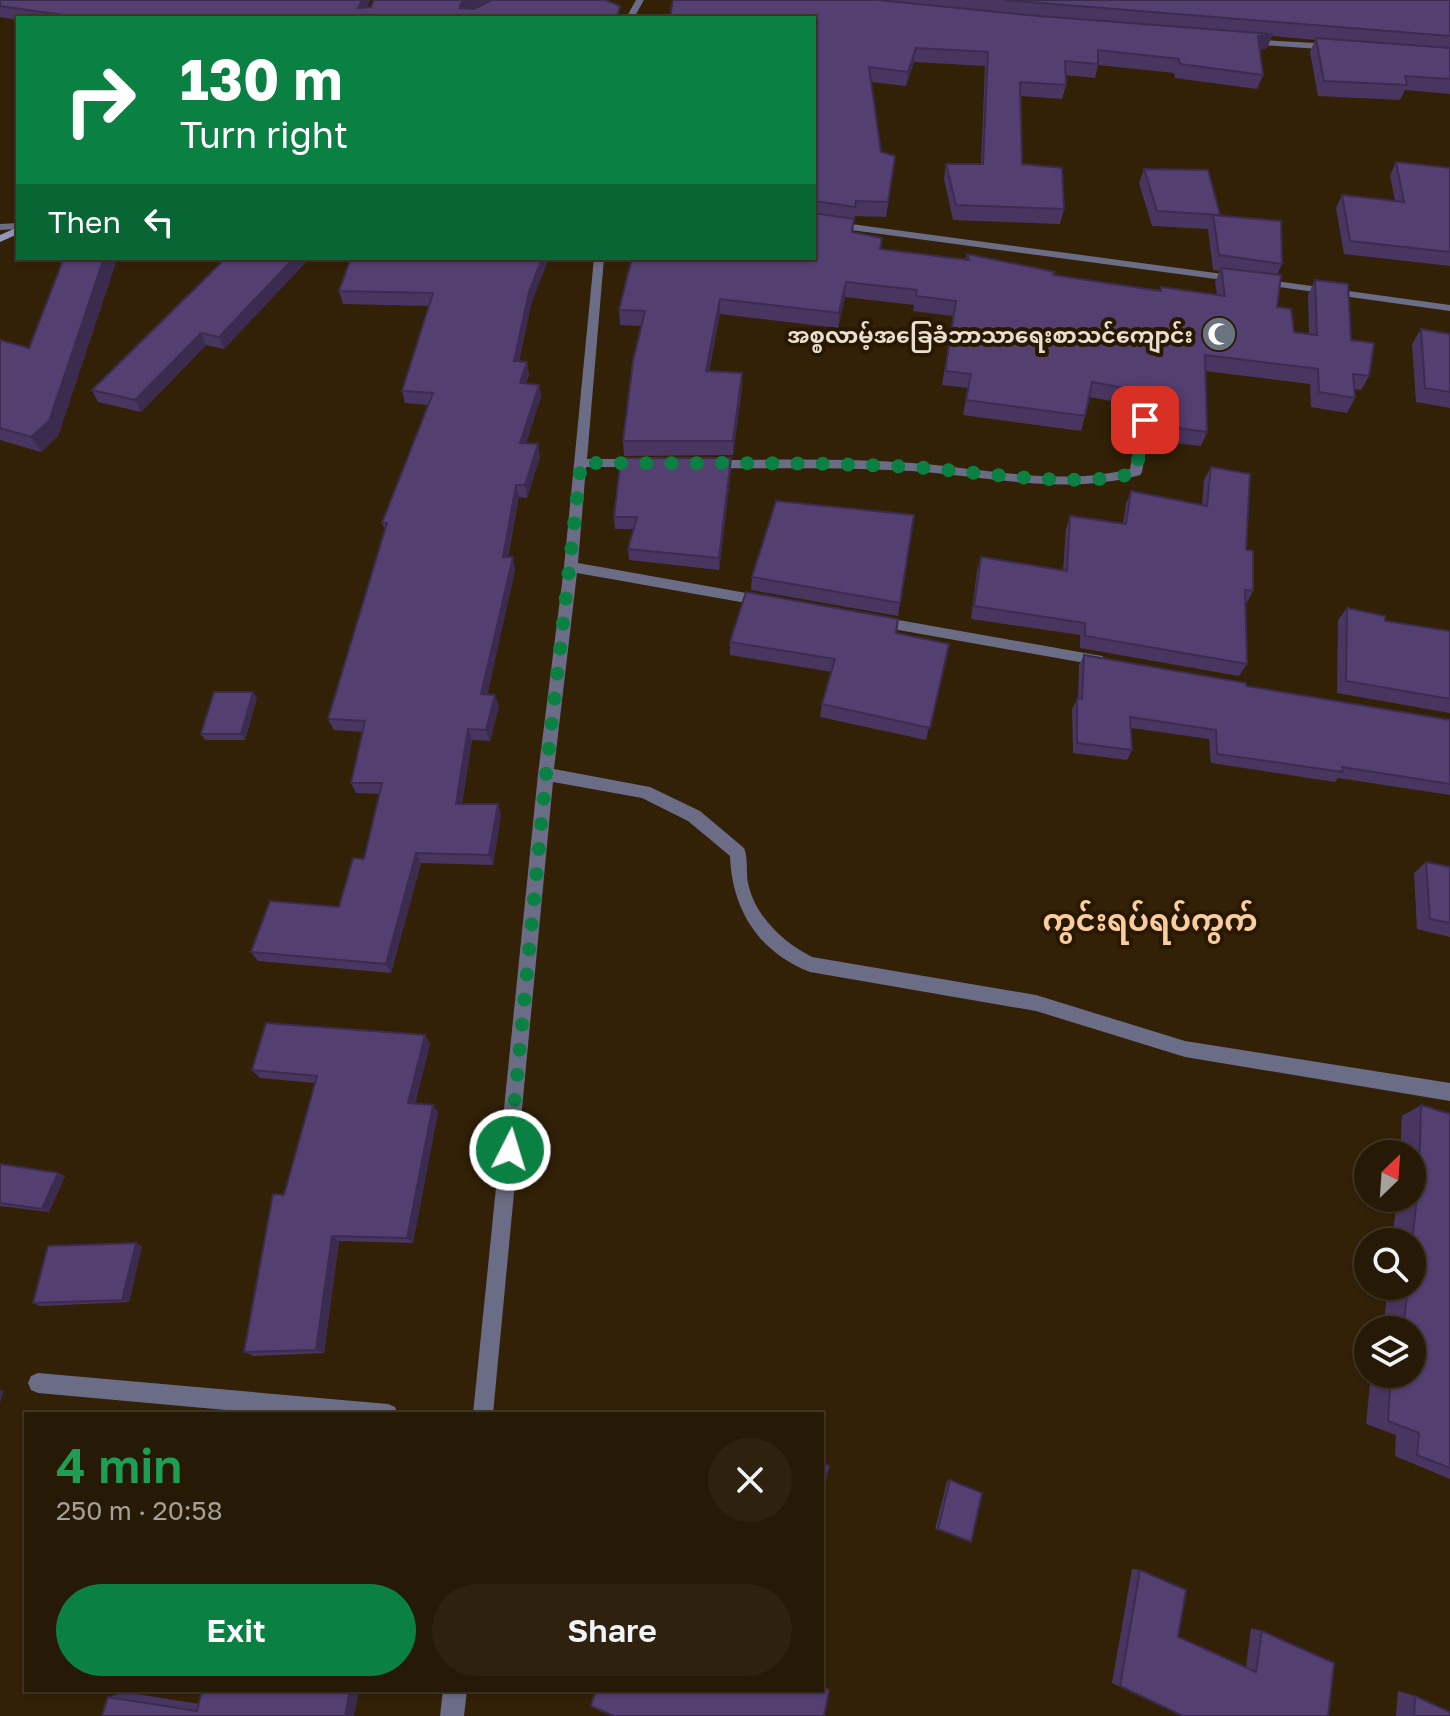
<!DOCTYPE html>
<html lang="en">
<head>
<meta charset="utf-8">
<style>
	body { margin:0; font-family:"Golos Text","Noto Sans Myanmar",sans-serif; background:#2e220f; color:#f1f3f6; height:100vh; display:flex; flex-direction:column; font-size:30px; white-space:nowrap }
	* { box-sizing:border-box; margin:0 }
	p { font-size:26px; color:#a4a09a }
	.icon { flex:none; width:44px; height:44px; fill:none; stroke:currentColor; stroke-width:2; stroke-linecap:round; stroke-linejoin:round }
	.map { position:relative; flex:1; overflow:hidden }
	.panel { position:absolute; left:24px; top:1412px; width:800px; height:280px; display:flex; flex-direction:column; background:#261905; border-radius:0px; box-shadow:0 2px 6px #0004,0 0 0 2px #423827 }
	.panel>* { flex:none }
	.guide { position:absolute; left:16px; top:16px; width:800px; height:244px; border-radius:0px; box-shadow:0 2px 6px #0004,0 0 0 2px #423827; background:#0b8043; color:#fff; overflow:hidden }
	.needle { width:52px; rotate:25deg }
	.controls { position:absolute; left:1354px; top:1140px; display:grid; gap:16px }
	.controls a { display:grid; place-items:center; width:72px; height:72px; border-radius:50%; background:#261905; box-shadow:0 2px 6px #0004,0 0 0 2px #423827; font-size:40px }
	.pin { position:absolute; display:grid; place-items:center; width:68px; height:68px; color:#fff; margin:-34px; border-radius:16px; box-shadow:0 4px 12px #0006 }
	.me { position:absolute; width:88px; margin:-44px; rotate:5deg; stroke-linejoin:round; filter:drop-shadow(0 0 6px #0008) }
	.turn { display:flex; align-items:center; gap:28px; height:168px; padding:0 32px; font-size:36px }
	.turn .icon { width:104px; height:104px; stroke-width:2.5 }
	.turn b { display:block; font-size:56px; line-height:68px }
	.then { display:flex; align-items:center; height:76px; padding:0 32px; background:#0003; gap:16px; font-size:30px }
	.round { display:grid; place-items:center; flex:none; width:84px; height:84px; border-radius:42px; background:#2e220f }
	.overview { display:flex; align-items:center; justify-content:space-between; height:136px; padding:0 32px }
	h1 { font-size:48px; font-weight:600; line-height:60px; color:#1e9e55 }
	.primary-button { display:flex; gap:16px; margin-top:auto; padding:16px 32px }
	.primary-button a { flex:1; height:92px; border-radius:48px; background:#0b8043; color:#fff; font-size:32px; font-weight:600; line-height:92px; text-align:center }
	.primary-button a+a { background:#2e220f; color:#f1f3f6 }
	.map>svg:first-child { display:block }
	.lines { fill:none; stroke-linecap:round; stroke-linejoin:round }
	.lane { fill:#6b6c85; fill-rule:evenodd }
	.street { fill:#6b6c85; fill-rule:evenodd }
	.secondary { fill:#9395bc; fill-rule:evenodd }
	.wall { fill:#483661 }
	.shaded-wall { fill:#3b2c4f }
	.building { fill:#543f71; stroke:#3b2c4f; stroke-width:2 }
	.route { stroke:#0b8043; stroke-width:14; stroke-dasharray:0 25.2 }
	.labels { text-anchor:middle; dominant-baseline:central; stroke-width:8; stroke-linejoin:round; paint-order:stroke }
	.far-poi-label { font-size:22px; font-weight:bold; fill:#e9decf; stroke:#281800; text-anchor:end }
	.quarter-label { font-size:30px; font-weight:bold; fill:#facd9e; stroke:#281800 }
</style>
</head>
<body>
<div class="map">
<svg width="1450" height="1716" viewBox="0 0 1450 1716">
	<rect width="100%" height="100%" fill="#322107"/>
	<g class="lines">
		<polygon class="lane" points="38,1373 388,1404 395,1407 398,1414 271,1414 38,1393 31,1390 28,1383 31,1376"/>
		<g class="street">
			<polygon points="636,0 644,0 634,18 626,18"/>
			<polygon points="1245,39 1333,44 1337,47 1333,50 1248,44 1244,41"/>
			<polygon points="814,219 1238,276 1243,279 1238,282 814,225"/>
			<polygon points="18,223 18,229 0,230 0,224"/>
			<path d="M594,258h10l-17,201h52l6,4 -6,4h-53l-8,96 185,33 7,5 -7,5 -186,-33 -23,196 96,18 50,24 44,37c5,12 1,26 5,39 8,31 35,56 63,70l224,38 149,46 265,42v18l-265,-44 -149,-46 -226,-39c-52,-20 -78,-63 -80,-116l-42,-35 -46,-23 -89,-16 -60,632h-20l65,-640 26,-207z"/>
			<polygon points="1261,279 1450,305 1450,311 1257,284 1257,280"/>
			<path d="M1145,416l6,4 -9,52 -2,3c-75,21 -153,1 -229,-4 -67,-4 -134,-2 -201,-3l-6,-4 6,-4c67,0 135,-2 202,3 71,5 147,24 218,6l9,-49z"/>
			<polygon points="876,616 1102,656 1109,661 1102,666 876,626 869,621"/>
			<polygon points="443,1690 467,1690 464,1716 440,1716"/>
		</g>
		<polygon class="secondary" points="18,227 18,234 0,242 0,235"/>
	</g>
	<g class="wall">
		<polygon points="0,0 370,0 367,7 621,18 18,18 18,20 0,17"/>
		<polygon points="673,0 1450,0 1450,94 1405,90 1400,100 1318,96 1310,52 1315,40 1272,36 1267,48 1260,50 1263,75 1257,89 1175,78 1174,73 1098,65 1095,78 1065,75 1066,85 1062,99 1020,96 1022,164 1064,209 1060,224 953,220 944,179 946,164 981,164 985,66 914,62 906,86 871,82 881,152 895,156 886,217 855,216 852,232 881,249 966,260 967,254 1053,275 1160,290 1161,287 1217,295 1215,282 1220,271 1213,270 1208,229 1152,226 1139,183 1144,169 1220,216 1282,264 1277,275 1277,307 1294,332 1309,334 1308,295 1315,280 1351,340 1369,376 1361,390 1354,389 1355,398 1347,413 1311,407 1310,384 1205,371 1207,432 1201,446 1156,441 1156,409 1089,397 1085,416 1081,431 963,415 968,388 942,385 953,316 913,311 914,305 845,297 838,328 720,314 709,372 742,373 742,388 733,455 624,456 623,441 642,326 620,325 619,310 814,258"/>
		<polygon points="1396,162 1450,168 1450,266 1344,254 1336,208 1342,195 1395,201 1390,175"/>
		<polygon points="226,258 303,258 305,263 224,349 206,345 141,412 98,402 92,390"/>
		<polygon points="351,258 531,305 519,361 529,374 526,384 539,385 541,397 526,443 540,457 527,498 519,497 508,557 513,557 515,570 487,695 499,706 490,741 472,740 462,804 498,804 501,815 493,865 421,863 391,973 258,961 251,952 339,907 364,859 379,794 356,793 351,783 363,732 334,730 328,719 385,530 382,523 428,405 405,403 402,391 429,306 343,304 339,291"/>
		<polygon points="117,259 58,436 41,452 0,440 0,340 29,348"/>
		<polygon points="1421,329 1450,334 1450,408 1416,402 1412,344"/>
		<polygon points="731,458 731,470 719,570 629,560 628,549 634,529 615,529 614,517"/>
		<polygon points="1211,467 1246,550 1253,591 1246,604 1247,664 1239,676 1080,648 1080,635 971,619 977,570 981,557 1063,570 1066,529 1070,516 1123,524 1126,504 1131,491 1202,505 1204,480"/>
		<polygon points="752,577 900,603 898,616 751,590"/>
		<polygon points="1347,608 1385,621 1450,631 1450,713 1337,693 1338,620"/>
		<polygon points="896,633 949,644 926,740 820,717 822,704 832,672 730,655 730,642"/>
		<polygon points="1084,655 1246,686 1450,720 1450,795 1338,778 1335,782 1211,763 1209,739 1131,728 1132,750 1127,760 1073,753 1072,709 1077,699 1078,699 1079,665"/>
		<polygon points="253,692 257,698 245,740 205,740 201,734"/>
		<polygon points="1426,862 1450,867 1450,937 1417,929 1414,873"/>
		<polygon points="425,1035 430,1044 415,1103 438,1112 413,1243 339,1241 324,1353 254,1356 244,1352 315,1083 260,1078 252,1070"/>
		<polygon points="1421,1105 1450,1114 1450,1479 1395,1456 1396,1435 1366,1424 1371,1374 1412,1374 1412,1330 1383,1330 1388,1286 1412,1286 1412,1242 1392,1242 1397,1198 1412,1198 1412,1154 1400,1154 1402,1116"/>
		<polygon points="0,1164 65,1176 49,1212 0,1206"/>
		<polygon points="142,1246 129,1302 40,1306 33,1303"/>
		<polygon points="950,1480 971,1542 935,1529 947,1481"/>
		<polygon points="1132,1569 1140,1570 1178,1637 1246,1667 1251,1628 1262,1631 1334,1663 1182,1716 1112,1683"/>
		<polygon points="1398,1691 1415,1696 1450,1716 1396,1716"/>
		<polygon points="125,1692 199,1704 354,1716 102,1716 108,1697"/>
	</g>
	<g class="shaded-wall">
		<polygon points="362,0 370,0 362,18 358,8"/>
		<polygon points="467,0 494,0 463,15 460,8 461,3"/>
		<polygon points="1273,34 1267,48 1253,50 1258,36"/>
		<polygon points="916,48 914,62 906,86 908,72"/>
		<polygon points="104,258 116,258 117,259 58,436 41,452 31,437"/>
		<polygon points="294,258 303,258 305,263 224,349 219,337"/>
		<polygon points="542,258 549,258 531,305 516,373 514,361 529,292"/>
		<polygon points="846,282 845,297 838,328 839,313"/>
		<polygon points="720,299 720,314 706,386 706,371"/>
		<polygon points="201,333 206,345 141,412 135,400"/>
		<polygon points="527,362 529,374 522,396 520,383"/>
		<polygon points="742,373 742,388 733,455 733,441"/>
		<polygon points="539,385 541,397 522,455 520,443"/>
		<polygon points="538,444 540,457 527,498 525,485"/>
		<polygon points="731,458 731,470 719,570 719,558"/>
		<polygon points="516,485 519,497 505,569 503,557"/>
		<polygon points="513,557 515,570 485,705 481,694"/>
		<polygon points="253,692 257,698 245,740 241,734"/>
		<polygon points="495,695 499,706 490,741 486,730"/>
		<polygon points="468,729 472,740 460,814 456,804"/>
		<polygon points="498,804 501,815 493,865 489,855"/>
		<polygon points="416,853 421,863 391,973 386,964"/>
		<polygon points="425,1035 430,1044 414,1110 408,1103"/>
		<polygon points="433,1105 438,1112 413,1243 407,1238"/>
		<polygon points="58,1173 65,1176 49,1212 42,1209"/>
		<polygon points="332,1236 339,1241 324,1353 316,1350"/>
		<polygon points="136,1243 142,1246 129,1302 122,1300"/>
		<polygon points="0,1390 4,1391 0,1403"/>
		<polygon points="350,1690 359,1690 354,1716 345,1716"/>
	</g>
	<g class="building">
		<polygon points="0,0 362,0 358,8 371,7 374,0 467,0 461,3 460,8 474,9 492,0 605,0 620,6 617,18 75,18 77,17 0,6"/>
		<polygon points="673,0 878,0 1027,15 1273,34 1258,36 1263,75 1180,64 1179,59 1098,50 1098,64 1065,61 1066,85 1020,82 1022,164 1062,168 1064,209 956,205 946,164 983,164 988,52 916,48 908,72 869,67 881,152 895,156 888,202 856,201 855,207 815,201 814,205 814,18 670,18"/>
		<polygon points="1004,0 1450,0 1450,36"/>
		<polygon points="1316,38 1450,48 1450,79 1405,76 1407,85 1324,81"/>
		<polygon points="1396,162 1450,168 1450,252 1350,241 1342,195 1404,202"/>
		<polygon points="1144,169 1208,170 1220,215 1157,211"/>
		<polygon points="814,213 854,219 852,232 882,238 880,249 969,260 967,254 1055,272 1053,275 1161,291 1161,287 1225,296 1221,268 1281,275 1277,307 1291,309 1294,332 1317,335 1315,280 1348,284 1351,340 1374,343 1369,376 1353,374 1355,398 1319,392 1318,369 1205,355 1207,432 1162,426 1162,395 1092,382 1085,416 966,400 971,374 945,371 956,301 916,296 917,290 846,282 839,313 720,299 706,371 742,373 733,441 623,441 633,361 645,311 619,310 632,258 814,258"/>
		<polygon points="1213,215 1281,221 1282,264 1219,255"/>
		<polygon points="64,258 104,258 49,421 31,437 0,428 0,340 29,348"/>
		<polygon points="226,258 294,258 219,337 201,333 135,400 92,390"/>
		<polygon points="351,258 542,258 529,292 514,361 527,362 520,383 539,385 520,443 538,444 525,485 516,485 503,557 513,557 481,694 495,695 486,730 468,729 456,804 498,804 489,855 416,853 386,964 251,952 270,901 339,907 353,858 364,859 382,783 351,783 365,721 328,719 387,523 382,523 433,393 402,391 433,293 339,291"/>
		<polygon points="1421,329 1450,334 1450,392 1425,388"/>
		<polygon points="621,458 731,458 719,558 628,549 637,517 614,517"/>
		<polygon points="1211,467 1250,474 1246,550 1253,551 1253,591 1245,590 1247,664 1085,636 1085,623 974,606 981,557 1067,571 1070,516 1126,524 1131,491 1207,506"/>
		<polygon points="776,501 914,515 900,603 752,577"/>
		<polygon points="746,592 898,619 896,633 949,644 930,728 822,704 835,659 730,642"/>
		<polygon points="1347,608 1385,616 1385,621 1450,631 1450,699 1346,681"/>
		<polygon points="1084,655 1246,683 1246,686 1450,720 1450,784 1342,767 1343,772 1217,754 1216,730 1130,717 1132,750 1077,743 1077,699 1082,699"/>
		<polygon points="214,692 253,692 241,734 201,734"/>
		<polygon points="1426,862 1450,867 1450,923 1430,919"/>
		<polygon points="266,1023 425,1035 408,1103 433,1105 407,1238 332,1236 316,1350 244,1352 273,1194 284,1195 317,1076 252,1070"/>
		<polygon points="1421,1105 1450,1114 1450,1468 1417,1455 1419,1433 1388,1421 1391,1374 1412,1374 1412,1330 1403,1330 1408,1286 1412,1286 1412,1243 1419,1177"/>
		<polygon points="0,1164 58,1173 42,1209 0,1203"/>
		<polygon points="136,1243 122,1300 33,1303 48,1246"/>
		<polygon points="42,1411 84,1412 83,1414 42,1414"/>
		<polygon points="822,1463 829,1466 822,1491"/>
		<polygon points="950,1480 982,1493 971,1542 938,1529"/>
		<polygon points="1140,1570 1186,1590 1178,1637 1256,1672 1262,1631 1334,1663 1328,1716 1183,1716 1120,1686"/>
		<polygon points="822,1687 829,1690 824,1716 614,1716 591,1706 596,1690 822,1690"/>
		<polygon points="202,1690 350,1690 345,1716 102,1716 108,1697 197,1711"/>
		<polygon points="1415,1696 1450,1712 1450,1716 1414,1716"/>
	</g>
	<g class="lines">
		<path class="route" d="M510,1150l36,-376 35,-311c110,1 221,-2 330,4 57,3 177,24 225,5l9,-52"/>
	</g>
	<defs>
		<g id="mosque-disc" transform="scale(1.8)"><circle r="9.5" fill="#6b7280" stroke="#281800"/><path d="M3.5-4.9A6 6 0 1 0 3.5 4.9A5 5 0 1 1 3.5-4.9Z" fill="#fff"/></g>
	</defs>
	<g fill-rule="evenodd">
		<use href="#mosque-disc" x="1219" y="334"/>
	</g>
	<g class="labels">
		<g class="far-poi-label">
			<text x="1193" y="334">အစ္စလာမ့်အခြေခံဘာသာရေးစာသင်ကျောင်း</text>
		</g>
		<g class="quarter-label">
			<text x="1150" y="920">ကွင်းရပ်ရပ်ကွက်</text>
		</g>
	</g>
</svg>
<div class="controls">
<a><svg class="needle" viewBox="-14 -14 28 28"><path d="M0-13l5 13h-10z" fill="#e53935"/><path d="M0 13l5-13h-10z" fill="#a4a09a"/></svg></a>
<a><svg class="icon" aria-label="search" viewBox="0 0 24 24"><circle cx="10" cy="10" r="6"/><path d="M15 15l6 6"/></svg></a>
<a><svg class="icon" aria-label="layers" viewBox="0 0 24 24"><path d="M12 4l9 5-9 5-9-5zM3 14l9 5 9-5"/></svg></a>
</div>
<div class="pin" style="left:1145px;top:420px;background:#d93025"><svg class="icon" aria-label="arrive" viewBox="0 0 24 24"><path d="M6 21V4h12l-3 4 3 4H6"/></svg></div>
<svg class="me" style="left:510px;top:1150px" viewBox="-20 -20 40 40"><circle r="17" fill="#0b8043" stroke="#fff" stroke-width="3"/><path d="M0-11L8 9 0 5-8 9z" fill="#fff"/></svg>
<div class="guide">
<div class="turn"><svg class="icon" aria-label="right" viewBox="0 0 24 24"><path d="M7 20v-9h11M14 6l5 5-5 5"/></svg><div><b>130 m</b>Turn right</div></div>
<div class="then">Then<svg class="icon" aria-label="left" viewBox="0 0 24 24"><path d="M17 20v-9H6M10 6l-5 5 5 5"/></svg></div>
</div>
<section class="panel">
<div class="overview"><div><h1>4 min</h1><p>250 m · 20:58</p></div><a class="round"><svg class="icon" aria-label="close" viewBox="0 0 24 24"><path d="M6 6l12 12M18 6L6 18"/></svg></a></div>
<div class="primary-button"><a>Exit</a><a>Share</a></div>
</section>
</div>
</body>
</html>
